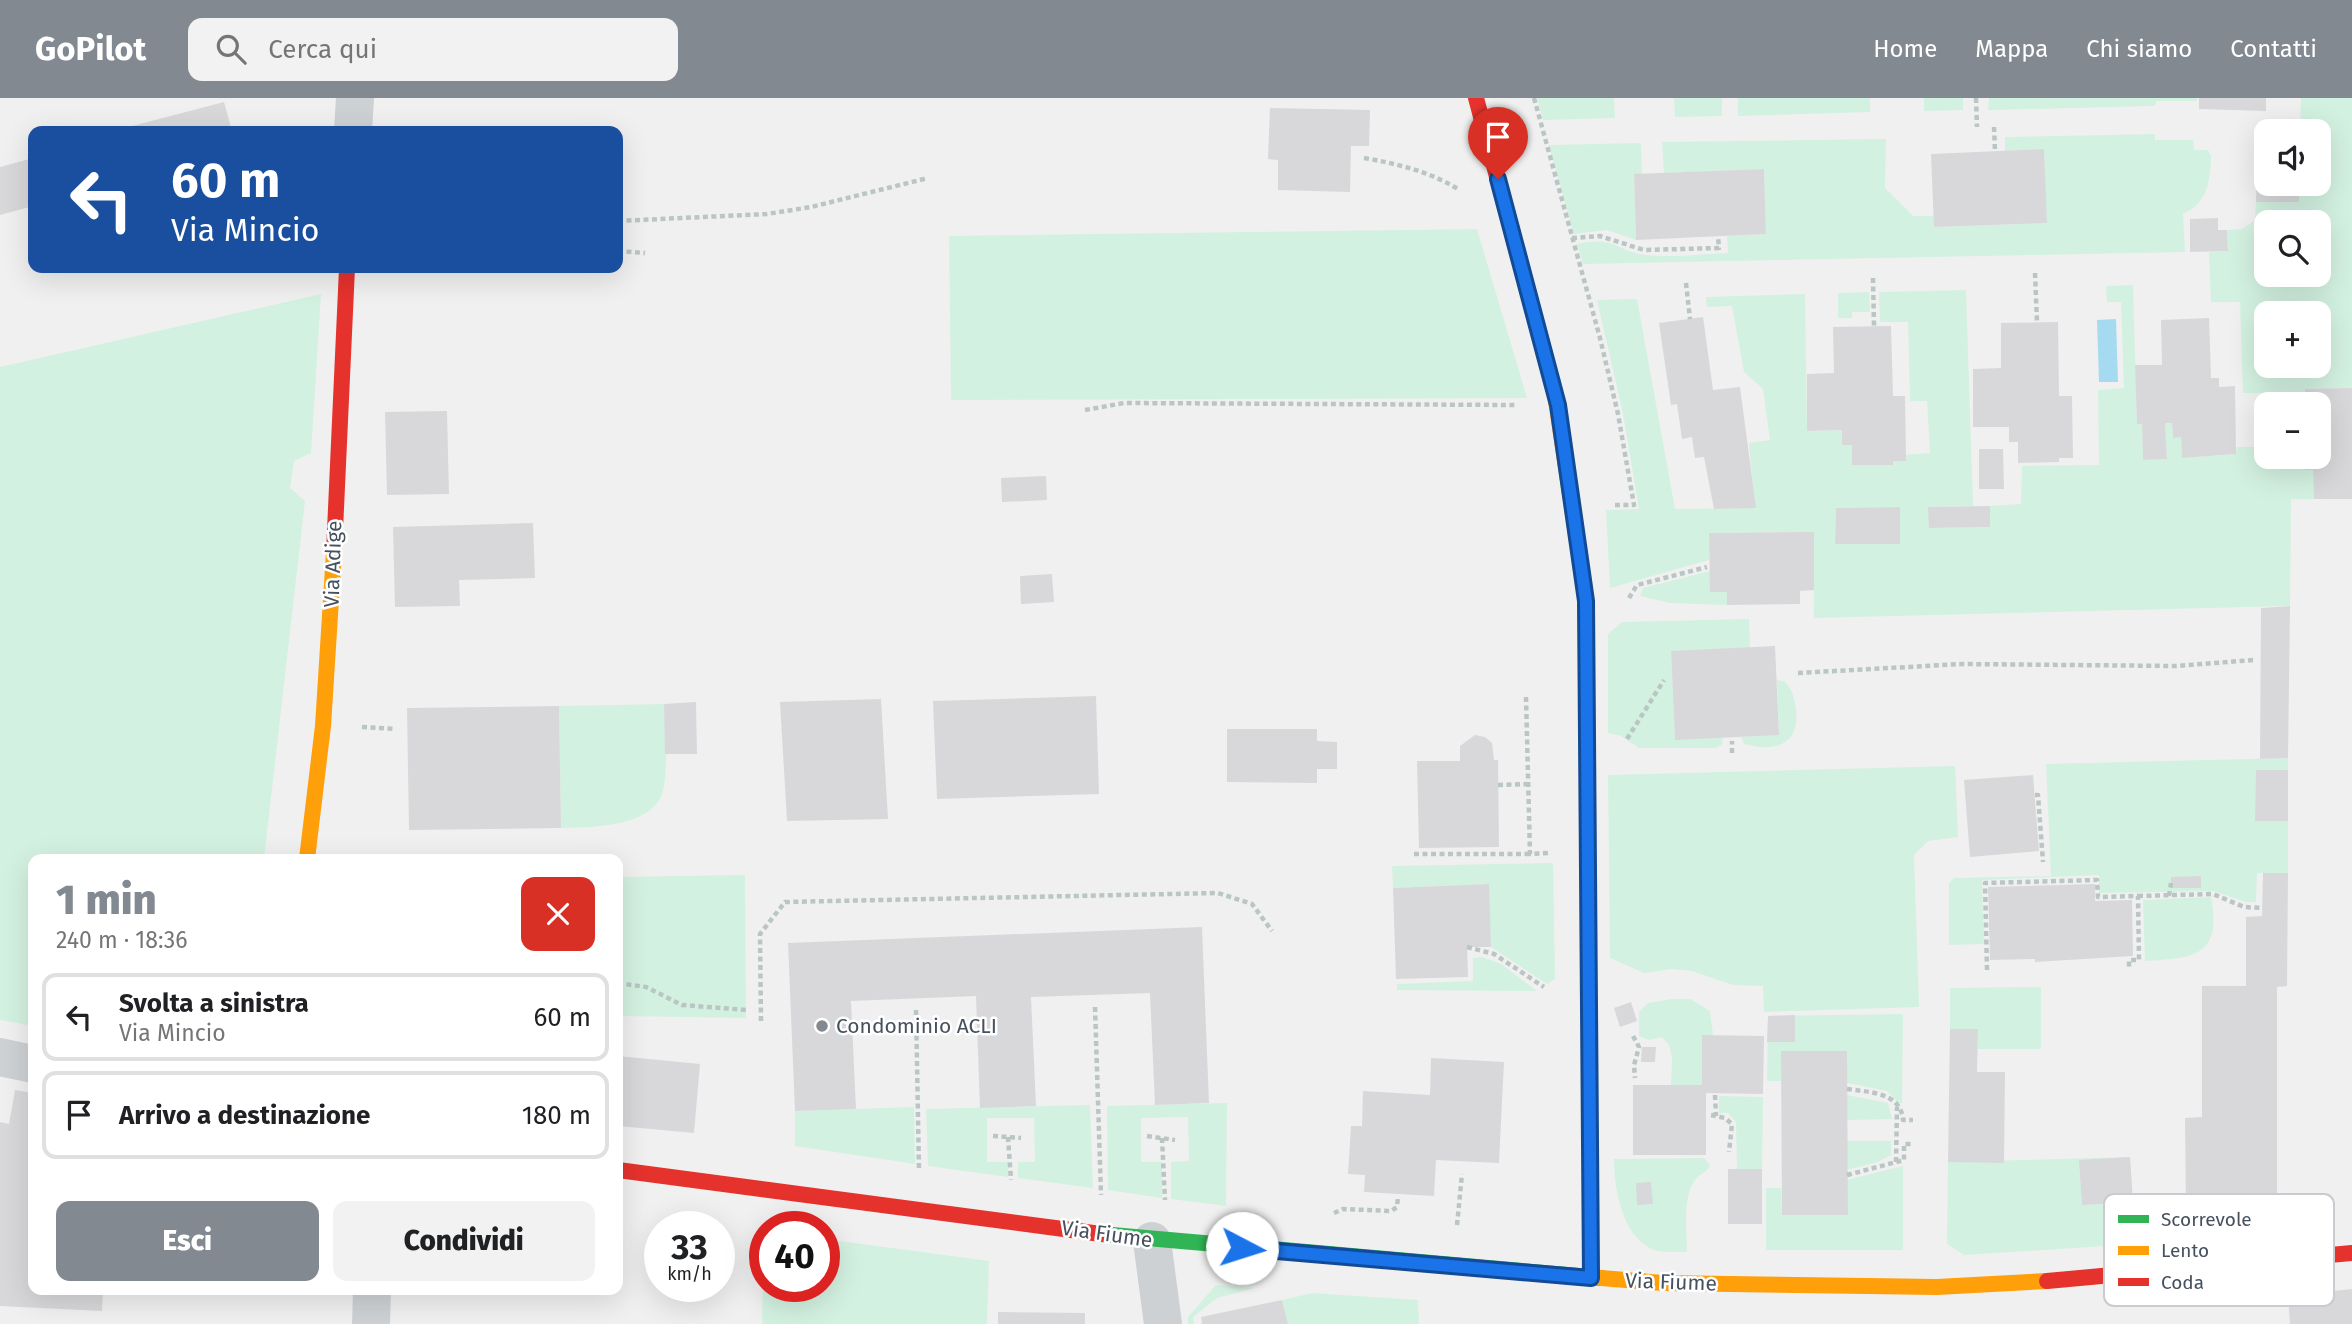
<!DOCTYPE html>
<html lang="it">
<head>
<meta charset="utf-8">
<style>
	body { margin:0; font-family:"Fira Sans",sans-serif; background:#f2f2f2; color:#202124; height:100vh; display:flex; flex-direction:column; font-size:26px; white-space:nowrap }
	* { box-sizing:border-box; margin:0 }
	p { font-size:23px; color:#757577 }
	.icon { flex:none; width:38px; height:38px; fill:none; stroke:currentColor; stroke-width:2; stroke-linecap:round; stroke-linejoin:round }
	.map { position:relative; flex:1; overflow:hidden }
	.panel { position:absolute; left:28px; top:756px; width:595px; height:441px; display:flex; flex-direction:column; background:#fff; border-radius:14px; box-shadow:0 7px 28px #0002 }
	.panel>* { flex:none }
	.guide { position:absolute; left:28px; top:28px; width:595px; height:147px; border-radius:14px; box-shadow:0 7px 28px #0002; background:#1a4fa0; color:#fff; overflow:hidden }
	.fabs { position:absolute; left:2254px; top:21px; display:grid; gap:14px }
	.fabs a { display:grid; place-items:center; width:77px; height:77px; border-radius:14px; background:#fff; box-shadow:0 7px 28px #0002; font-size:35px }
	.speed { position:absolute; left:644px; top:1113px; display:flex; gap:14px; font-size:35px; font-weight:700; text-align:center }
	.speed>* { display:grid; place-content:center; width:91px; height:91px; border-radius:50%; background:#fff; box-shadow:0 7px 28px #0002; line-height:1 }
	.speed small { font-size:18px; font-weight:400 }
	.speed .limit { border:10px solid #d22; background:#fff; color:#111 }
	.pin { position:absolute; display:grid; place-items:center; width:60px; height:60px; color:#fff; margin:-72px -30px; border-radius:50% 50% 50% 0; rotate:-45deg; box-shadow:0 0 7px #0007 }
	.pin .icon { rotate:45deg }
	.me { position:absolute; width:77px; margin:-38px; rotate:95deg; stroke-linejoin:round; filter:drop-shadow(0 0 5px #0008) }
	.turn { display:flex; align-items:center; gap:24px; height:147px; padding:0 28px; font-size:32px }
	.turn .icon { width:91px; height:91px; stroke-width:2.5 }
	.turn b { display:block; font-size:49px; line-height:60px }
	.round { display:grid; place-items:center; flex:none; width:74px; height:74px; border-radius:14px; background:#f2f2f2 }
	.summary { display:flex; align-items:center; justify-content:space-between; height:119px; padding:0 28px }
	h1 { font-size:42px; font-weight:800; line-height:52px; color:#828991 }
	.action { display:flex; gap:14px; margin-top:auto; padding:14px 28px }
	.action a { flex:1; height:80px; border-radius:14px; background:#828991; color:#fff; font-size:28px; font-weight:800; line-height:80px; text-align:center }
	.action a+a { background:#f2f2f2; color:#202124 }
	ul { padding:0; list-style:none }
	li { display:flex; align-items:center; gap:21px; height:88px; margin:0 14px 10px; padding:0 14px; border:4px solid #e0e0e0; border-radius:14px }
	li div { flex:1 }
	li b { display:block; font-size:26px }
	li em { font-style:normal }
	header { display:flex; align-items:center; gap:42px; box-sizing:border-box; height:98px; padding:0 35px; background:#828991; color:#fff }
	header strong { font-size:33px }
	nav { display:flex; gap:38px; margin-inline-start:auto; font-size:24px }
	.search { width:490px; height:63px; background:#f2f2f2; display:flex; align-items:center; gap:18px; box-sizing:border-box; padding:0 24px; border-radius:14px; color:#757577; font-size:26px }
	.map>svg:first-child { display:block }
	.green { fill:#d3f1e1; fill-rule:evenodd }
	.water { fill:#a6daf1 }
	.building { fill:#d8d8da }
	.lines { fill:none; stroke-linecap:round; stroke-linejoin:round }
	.path { stroke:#bac6c4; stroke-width:4.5; stroke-dasharray:5 3.5; stroke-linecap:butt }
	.street { stroke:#ced1d4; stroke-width:38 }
	.fast { stroke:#30b455; stroke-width:16 }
	.slow { stroke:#ff9f0a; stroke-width:16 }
	.jam { stroke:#e5322d; stroke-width:16 }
	.route-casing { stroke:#114b97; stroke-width:18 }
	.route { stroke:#1a73e8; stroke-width:12 }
	.poi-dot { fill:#828991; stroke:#fff; stroke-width:2.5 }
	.labels { text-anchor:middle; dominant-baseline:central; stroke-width:5; stroke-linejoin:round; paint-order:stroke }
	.street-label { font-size:21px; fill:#46515e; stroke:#fff }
	.poi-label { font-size:21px; fill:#46515e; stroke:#fff; text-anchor:start }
	.key { fill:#fff; stroke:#c8cbcf; stroke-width:2 }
	.key-label { font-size:19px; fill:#46515e }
</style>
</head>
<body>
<header>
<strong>GoPilot</strong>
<div class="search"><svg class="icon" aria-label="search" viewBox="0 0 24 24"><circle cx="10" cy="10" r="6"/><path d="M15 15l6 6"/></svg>Cerca qui</div>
<nav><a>Home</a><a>Mappa</a><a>Chi siamo</a><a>Contatti</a></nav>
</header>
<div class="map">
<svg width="2352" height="1226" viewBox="0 0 2352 1226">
	<rect width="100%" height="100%" fill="#f1f0f0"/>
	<g class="green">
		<polygon points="1537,0 1614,0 1615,20 1543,22"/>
		<polygon points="1674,0 1722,0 1722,18 1675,19"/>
		<polygon points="1738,0 1870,0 1870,14 1738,18"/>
		<polygon points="1924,0 1963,0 1963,12 1924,13"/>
		<polygon points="1989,0 2197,0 2197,3 2156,3 2155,8 1988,12"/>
		<path d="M2301,0h51v290l-47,1v15h-39v53h39v13h8l1,29h-23l-1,107 -476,12 -1,-86 -104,1v27l-99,28 -4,-78 33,-1 -16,-95 -26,-114 40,-1 38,210 80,-1 -6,-65 21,-3 -7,-51 -19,-17 -12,-66 -25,1 -1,-10 99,-3 2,137 35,-1v15h10l1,20h40v-4h13v-6l24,-2 -3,-52h-17l-2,-79h-28l-1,-30 87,-2 7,216 -44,1v21l61,-1v-21l31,-2 1,-38 77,-1 -1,-75 26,-2 -3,-86h-14l-1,-16 27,-1 4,138 5,1 1,36 24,-1 -2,-36h7l1,14h8l1,21 54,-4 1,-7h23l-1,-42 6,-1 -1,-11h-21l-3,-91h-29l-2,-50 19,-1 -1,-21 15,-1 13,-9 1,-18h43v-18h20v-53h-19zM2266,124h53v53h-53zM2266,215h53v53h-53zM1900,409v37h-65l1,-36z"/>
		<path d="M2155,36v6h38l1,10h14l3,6c-1,25 -3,47 -28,58l2,38 -602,12 -6,-20c40,-8 36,6 68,11 27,3 56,-1 83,-2l-1,-17 39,-2 -2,-65 -100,4 -2,-31 224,-3 -1,49 28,28h21l1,11 111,-4 -2,-74 -39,2v-14z"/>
		<polygon points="1641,45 1642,76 1634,77 1636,142 1607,132 1574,136 1549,47"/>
		<polygon points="1477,131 1527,300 951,302 949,138"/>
		<polygon points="1869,194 1870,214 1852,214 1852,220 1838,220 1838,195"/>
		<polygon points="321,196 311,355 294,363 290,390 305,403 264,761 33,761 33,928 0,922 0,269"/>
		<polygon points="1710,473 1727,494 1727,507 1670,505 1640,498 1643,490"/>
		<polygon points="1749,521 1750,550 1671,554 1675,641 1723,639 1722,647 1715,650 1639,650 1621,638 1608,635 1608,536 1622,524"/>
		<path d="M1777,582l7,1c9,9 11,18 12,30 4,35 -23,41 -52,33l-3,-7 38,-3z"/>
		<path d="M664,606c1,26 4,56 0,82 -6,42 -72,41 -103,42l-2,-122z"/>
		<polygon points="2288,660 2288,775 2257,775 2256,804 2246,804 2213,793 2099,795 2099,777 1982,782 1984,846 1949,847 1949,785 1954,780 2051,778 2046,666"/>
		<polygon points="1955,668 1958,739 1928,743 1914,757 1919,909 1764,914 1763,888 1733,887 1692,873 1672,871 1644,875 1610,860 1608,677"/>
		<polygon points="1553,765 1555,881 1547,886 1491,849 1488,786 1393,790 1392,768"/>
		<polygon points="745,777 746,920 618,918 618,779"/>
		<path d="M2211,799c11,59 -16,61 -66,64l-2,-61z"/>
		<polygon points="1482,859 1501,866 1537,893 1397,892 1397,886 1473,883 1473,860"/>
		<polygon points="2041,889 2041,951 1978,951 1977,931 1950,931 1950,890"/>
		<polygon points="1672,901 1690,901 1710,913 1713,937 1702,938 1702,987 1671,987 1672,960 1669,947 1662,939 1649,942 1639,938 1639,914 1648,905"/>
		<polygon points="1903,916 1902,1005 1898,1005 1887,993 1847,985 1781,953 1781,983 1767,983 1768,918"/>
		<polygon points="1847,997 1888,1005 1892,1021 1847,1022"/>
		<polygon points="1719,998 1763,999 1762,1071 1737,1071 1736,1024 1728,1015 1719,1015"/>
		<polygon points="1227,1005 1226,1108 1171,1101 1171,1064 1189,1063 1188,1019 1141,1020 1141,1064 1162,1064 1162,1100 1108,1092 1107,1008"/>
		<polygon points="1090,1007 1093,1090 1018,1080 1018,1064 1035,1064 1034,1020 987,1020 987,1064 1009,1064 1008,1079 928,1068 926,1011"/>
		<polygon points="914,1009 915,1066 795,1048 795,1013"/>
		<polygon points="1847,1043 1891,1043 1891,1057 1878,1064 1847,1072"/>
		<polygon points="2130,1059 2135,1146 1964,1157 1947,1146 1948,1064"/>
		<path d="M1704,1060l6,7c-3,8 -10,8 -15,15 -13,18 -8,50 -8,72 -9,-1 -24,1 -33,-2 -32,-13 -40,-61 -40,-91z"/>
		<polygon points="1903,1068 1903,1152 1766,1152 1766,1090 1781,1090 1782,1117 1847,1117 1847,1082"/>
		<polygon points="764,1133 765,1188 824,1188 824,1141 989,1163 987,1226 762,1226"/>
		<polygon points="1216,1187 1254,1190 1217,1200 1193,1219 1194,1226 1188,1226 1188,1219"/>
		<polygon points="1313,1195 1418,1202 1419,1226 1288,1226 1282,1202"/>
	</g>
	<polygon class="water" points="2116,221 2118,284 2099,284 2097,222"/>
	<g class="building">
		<polygon points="2199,0 2266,0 2266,13 2199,11"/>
		<polygon points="224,4 232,33 117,33 117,32"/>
		<polygon points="1270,10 1370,12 1369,48 1351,48 1350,94 1278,92 1278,62 1268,61"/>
		<polygon points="2257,50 2266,50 2266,86 2299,86 2299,104 2256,104"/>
		<polygon points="2044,51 2047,125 1934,129 1931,56"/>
		<polygon points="33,60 33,108 0,117 0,69"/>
		<polygon points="1764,71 1766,136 1636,142 1634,76"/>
		<polygon points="2218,120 2218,132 2227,132 2228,153 2190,154 2190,121"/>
		<polygon points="1703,219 1713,292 1740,289 1756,410 1714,411 1704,359 1695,360 1692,339 1682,341 1677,306 1671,307 1659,225"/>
		<polygon points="2209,220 2211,280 2219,280 2219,289 2235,288 2236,356 2182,360 2181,339 2173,340 2172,325 2165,325 2167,361 2143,362 2142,326 2137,326 2135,267 2162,267 2161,222"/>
		<polygon points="2058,224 2059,298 2072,298 2073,360 2059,360 2059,364 2018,365 2018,344 2009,344 2009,329 1973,329 1973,271 2001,270 2001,225"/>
		<polygon points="1891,228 1893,298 1905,298 1906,363 1893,363 1893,367 1852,367 1852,347 1842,347 1842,332 1807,333 1807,276 1834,275 1833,229"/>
		<polygon points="2352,290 2352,401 2314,401 2313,372 2305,372 2305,359 2319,359 2319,306 2305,306 2305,291"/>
		<polygon points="447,313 449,396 387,397 385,314"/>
		<polygon points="1979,351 2003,351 2004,391 1979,391"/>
		<polygon points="1046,378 1047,402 1002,404 1001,380"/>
		<polygon points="1990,408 1990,429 1929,430 1928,409"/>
		<polygon points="1900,409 1900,446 1835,446 1836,410"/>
		<polygon points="533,425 535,480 459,482 460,508 395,509 393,429"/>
		<polygon points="1814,434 1814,492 1800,493 1800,506 1727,507 1727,494 1710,494 1709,435"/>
		<polygon points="1052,476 1054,504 1021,506 1020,478"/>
		<polygon points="2290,508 2288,660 2260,661 2261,510"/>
		<polygon points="1775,548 1779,637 1675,642 1671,553"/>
		<polygon points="1096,598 1099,696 937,701 933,603"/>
		<polygon points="881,601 888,721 787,723 780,604"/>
		<polygon points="696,604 697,656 665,656 664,606"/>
		<polygon points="559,608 561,730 409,732 407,610"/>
		<polygon points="1227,631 1317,631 1317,643 1337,644 1337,671 1317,671 1317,685 1227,684"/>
		<polygon points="1475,637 1485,639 1492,645 1494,662 1498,662 1499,749 1419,750 1417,663 1460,663 1460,648"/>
		<polygon points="2256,672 2288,672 2288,723 2255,723"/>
		<polygon points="2033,677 2039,753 1970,759 1964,682"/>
		<polygon points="2263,775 2288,775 2287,888 2277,889 2277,1111 2186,1111 2185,1020 2202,1019 2202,888 2246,888 2246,819 2262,818"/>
		<polygon points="2201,778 2201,790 2171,790 2171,779"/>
		<polygon points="1489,786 1491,849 1467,849 1468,879 1396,881 1393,790"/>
		<polygon points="2095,786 2095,803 2132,802 2133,858 2035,864 2035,861 1990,862 1988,789"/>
		<polygon points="1202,829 1209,1005 1155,1007 1150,895 1031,899 1036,1008 980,1010 976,898 851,903 856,1011 795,1013 788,845"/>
		<polygon points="1631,904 1637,923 1620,929 1614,910"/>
		<polygon points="1795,917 1795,944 1767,944 1768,918"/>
		<polygon points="1950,931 1978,931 1977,974 2005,974 2004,1065 1948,1064"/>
		<polygon points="1702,937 1764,938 1763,996 1706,995 1706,1057 1633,1057 1633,987 1702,987"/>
		<polygon points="1642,949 1656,949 1655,964 1641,964"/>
		<polygon points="1781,953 1847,953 1848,1117 1782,1117"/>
		<polygon points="618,958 700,966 694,1035 618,1028"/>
		<polygon points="1431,960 1504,964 1499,1065 1436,1062 1434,1098 1364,1094 1365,1077 1348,1076 1351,1028 1362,1028 1363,993 1430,997"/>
		<polygon points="15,992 33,995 33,1192 103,1192 102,1213 0,1208 0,1024 9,1026"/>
		<polygon points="2130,1059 2133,1104 2082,1107 2079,1062"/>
		<rect x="1728" y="1071" width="34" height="55"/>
		<polygon points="1651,1084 1653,1106 1637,1107 1636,1085"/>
		<polygon points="2352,1191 2352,1226 2290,1226 2288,1198"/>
		<polygon points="1282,1202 1288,1226 1202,1226 1201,1219"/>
		<polygon points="998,1214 1085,1215 1085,1226 998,1226"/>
	</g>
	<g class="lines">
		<g class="path">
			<polyline points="1534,0 1600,240 1618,316 1634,407 1615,407"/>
			<polyline points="1976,0 1977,29"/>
			<polyline points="1994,29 1995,53"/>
			<path d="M1364,60c34,6 64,13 94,31"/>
			<polyline points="618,123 767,116 811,109 928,80"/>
			<polyline points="1572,140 1600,138 1644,152 1719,150 1718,138"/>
			<polyline points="618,153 645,155"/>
			<polyline points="2035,175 2037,224"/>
			<polyline points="1873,180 1874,228"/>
			<polyline points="1686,185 1690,221"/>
			<polyline points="1085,312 1124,305 1515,307"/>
			<polyline points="1629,500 1637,487 1707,469"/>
			<polyline points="1798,575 1962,566 2176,568 2253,562"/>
			<polyline points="1526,599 1530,756 1549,755"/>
			<polyline points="362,629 396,631"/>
			<polyline points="1627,641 1664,582"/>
			<polyline points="1732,655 1732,643"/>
			<polyline points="1498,687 1529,686"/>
			<polyline points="2035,697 2038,697 2043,764"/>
			<polyline points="1414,756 1530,756"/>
			<polyline points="2138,798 2213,796 2244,809 2262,810"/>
			<polyline points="2169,798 2171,785"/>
			<polyline points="1467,849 1494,856 1544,889"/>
			<polyline points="1987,872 1985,785 2097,782 2098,799 2138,798 2139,862 2129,862 2129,870"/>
			<polyline points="618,885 646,889 682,907 747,912"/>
			<polyline points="1095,909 1101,1097"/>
			<polyline points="916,912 919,1072"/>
			<polyline points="761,923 760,836 785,804 1218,795 1252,806 1272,833"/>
			<polyline points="1633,938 1639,949 1634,967 1635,980"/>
			<path d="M1847,991c21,3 54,3 56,31h10"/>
			<polyline points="1715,997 1716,1018"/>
			<polyline points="1711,1017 1725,1020 1732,1026 1729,1054"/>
			<polyline points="993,1038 1021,1040"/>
			<polyline points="1147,1038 1175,1042"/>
			<polyline points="1008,1039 1011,1082"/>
			<polyline points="1162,1040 1165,1102"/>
			<polyline points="1896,1064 1897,1009"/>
			<polyline points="1847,1077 1904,1062 1904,1046 1914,1046"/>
			<polyline points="1334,1115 1343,1111 1391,1113 1397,1109 1398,1099"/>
			<polyline points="2179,1121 2217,1117"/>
			<polyline points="1457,1127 1462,1076"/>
		</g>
		<g class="street">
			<polyline points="353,33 355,0"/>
			<polyline points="0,959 33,966"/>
			<polyline points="1152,1143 1163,1226"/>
			<polyline points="371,1226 372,1192"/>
		</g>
		<polyline class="fast" points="1101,1136 1601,1180"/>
		<g class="slow">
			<polyline points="1555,296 1586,503 1587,614"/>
			<polyline points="307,761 323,628 334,454"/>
			<polyline points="1601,1180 1663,1185 1937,1189 2047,1183"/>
		</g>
		<g class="jam">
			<polyline points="1476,0 1555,296"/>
			<polyline points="334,454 347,170"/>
			<polyline points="1587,614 1591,1180"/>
			<polyline points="618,1072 1101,1136"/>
			<polyline points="2047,1183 2352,1155"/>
		</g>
	</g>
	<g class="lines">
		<g class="route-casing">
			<polyline id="route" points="1242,1150 1591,1180 1586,503 1558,307 1498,81"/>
		</g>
		<use href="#route" class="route"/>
	</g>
	<circle class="poi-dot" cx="822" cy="928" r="7"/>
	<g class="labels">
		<g class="street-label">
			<text transform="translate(333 466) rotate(-88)">Via Adige</text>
			<text transform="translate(1107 1136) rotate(8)">Via Fiume</text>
			<text transform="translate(1671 1184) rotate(2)">Via Fiume</text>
		</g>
		<g class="poi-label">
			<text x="836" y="928">Condominio ACLI</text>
		</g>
	</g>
	<rect x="2104" y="1096" width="230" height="112" rx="10" class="key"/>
	<rect x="2118" y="1117" width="31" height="8" fill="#30b455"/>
	<rect x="2118" y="1148" width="31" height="9" fill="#ff9f0a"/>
	<rect x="2118" y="1180" width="31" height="8" fill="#e5322d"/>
	<g class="key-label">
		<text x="2161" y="1128">Scorrevole</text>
		<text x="2161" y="1159">Lento</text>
		<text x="2161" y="1191">Coda</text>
	</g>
</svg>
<div class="fabs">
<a><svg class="icon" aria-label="sound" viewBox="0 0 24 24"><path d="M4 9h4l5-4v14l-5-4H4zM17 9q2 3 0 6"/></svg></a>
<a><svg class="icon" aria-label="search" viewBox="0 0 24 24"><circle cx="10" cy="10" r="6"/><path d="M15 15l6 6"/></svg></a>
<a>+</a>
<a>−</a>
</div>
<div class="speed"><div>33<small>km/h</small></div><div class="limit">40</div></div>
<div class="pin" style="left:1498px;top:81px;background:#d93025"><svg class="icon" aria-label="arrive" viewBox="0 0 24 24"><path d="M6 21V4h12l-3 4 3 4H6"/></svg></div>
<svg class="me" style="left:1242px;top:1150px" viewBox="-20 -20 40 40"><circle r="19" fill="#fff"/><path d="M0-13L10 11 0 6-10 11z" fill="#1a73e8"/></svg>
<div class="guide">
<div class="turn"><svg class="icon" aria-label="left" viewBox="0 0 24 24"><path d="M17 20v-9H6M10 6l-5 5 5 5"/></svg><div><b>60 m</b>Via Mincio</div></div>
</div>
<section class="panel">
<div class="summary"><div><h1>1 min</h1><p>240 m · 18:36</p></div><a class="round" style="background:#d93025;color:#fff"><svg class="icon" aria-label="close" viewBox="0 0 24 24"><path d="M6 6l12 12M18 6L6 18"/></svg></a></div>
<ul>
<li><svg class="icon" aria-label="left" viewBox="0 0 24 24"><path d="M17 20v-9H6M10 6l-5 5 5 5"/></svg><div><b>Svolta a sinistra</b><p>Via Mincio</p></div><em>60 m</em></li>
<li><svg class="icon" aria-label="arrive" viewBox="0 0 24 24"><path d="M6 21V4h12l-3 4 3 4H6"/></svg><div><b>Arrivo a destinazione</b></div><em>180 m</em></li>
</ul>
<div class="action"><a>Esci</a><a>Condividi</a></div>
</section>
</div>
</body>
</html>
